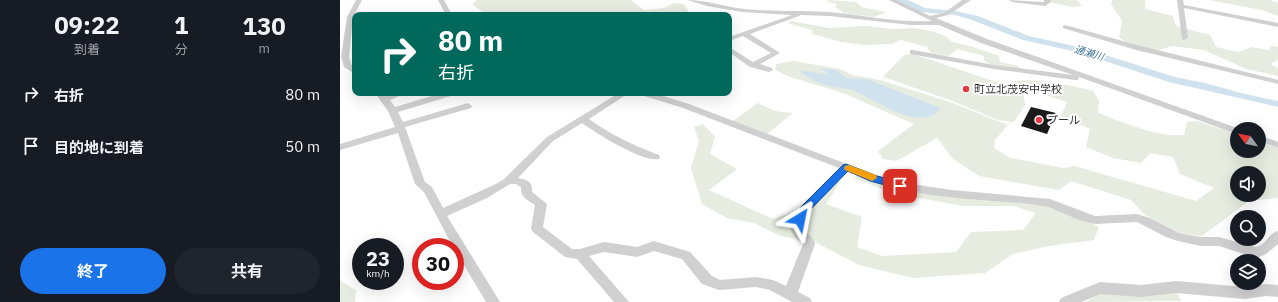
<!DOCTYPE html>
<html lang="ja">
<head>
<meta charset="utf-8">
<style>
	body { margin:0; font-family:"IBM Plex Sans","Noto Sans JP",sans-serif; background:#20242c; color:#f1f3f6; height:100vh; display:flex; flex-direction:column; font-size:15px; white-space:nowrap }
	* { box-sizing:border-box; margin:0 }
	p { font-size:13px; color:#9ea1a6 }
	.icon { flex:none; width:22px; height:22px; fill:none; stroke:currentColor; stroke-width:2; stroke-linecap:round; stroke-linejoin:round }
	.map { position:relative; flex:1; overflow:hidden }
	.panel { display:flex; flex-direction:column; background:#171b24; width:340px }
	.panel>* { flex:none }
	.banner { position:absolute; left:12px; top:12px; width:380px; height:84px; border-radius:8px; box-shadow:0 4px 16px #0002; background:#00695c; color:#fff; overflow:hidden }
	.needle { width:26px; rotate:302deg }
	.fabs { position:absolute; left:890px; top:122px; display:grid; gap:8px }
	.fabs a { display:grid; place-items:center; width:36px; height:36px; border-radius:50%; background:#171b24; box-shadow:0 4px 16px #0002; font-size:20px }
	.speed { position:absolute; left:12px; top:238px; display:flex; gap:8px; font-size:20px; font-weight:700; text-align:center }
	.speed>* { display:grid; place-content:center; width:52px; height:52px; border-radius:50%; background:#171b24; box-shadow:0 4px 16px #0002; line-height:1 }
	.speed small { font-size:10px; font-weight:400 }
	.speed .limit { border:6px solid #d22; background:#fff; color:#111 }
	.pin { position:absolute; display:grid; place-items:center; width:34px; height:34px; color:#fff; margin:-17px; border-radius:8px; box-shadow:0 2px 6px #0006 }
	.me { position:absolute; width:44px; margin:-22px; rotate:35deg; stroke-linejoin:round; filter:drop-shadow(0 0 3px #0008) }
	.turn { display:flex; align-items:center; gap:14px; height:84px; padding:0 20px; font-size:18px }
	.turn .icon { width:52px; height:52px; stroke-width:2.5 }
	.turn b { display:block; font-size:28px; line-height:34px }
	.eta { display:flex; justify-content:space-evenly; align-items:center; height:68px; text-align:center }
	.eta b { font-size:24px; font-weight:700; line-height:28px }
	.primary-button { display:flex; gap:8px; margin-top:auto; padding:8px 20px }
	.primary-button a { flex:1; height:46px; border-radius:24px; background:#1a73e8; color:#fff; font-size:16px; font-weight:700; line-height:46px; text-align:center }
	.primary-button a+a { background:#20242c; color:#f1f3f6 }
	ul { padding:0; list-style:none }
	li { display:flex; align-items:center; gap:12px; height:52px; padding:0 20px }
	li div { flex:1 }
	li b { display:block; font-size:15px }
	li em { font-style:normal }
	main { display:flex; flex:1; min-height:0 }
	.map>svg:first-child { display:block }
	.green { fill:#e6ecdf; fill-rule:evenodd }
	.water { fill:#cfe2ee }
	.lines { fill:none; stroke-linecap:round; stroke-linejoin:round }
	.river { fill:#cfe2ee; fill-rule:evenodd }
	.building { fill:#1a1a1a }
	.minor { fill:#d0d0d0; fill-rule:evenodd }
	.route { fill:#1a73e8; stroke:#114b97 }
	.slow { fill:#f59e0b }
	.poi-dot { fill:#e63946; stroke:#fff; stroke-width:1.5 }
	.labels { text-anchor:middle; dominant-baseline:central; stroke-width:4; stroke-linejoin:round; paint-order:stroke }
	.far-water-label { font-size:10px; font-style:italic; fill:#3f7597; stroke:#fff }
	.poi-label { font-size:11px; fill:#333; stroke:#fff; text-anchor:start }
</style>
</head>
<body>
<main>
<section class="panel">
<div class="eta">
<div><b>09:22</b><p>到着</p></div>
<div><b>1</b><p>分</p></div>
<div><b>130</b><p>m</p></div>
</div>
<ul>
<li><svg class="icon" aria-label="right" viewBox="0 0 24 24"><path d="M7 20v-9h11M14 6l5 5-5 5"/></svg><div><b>右折</b></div><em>80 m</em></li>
<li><svg class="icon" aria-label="arrive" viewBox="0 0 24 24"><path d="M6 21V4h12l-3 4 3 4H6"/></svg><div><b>目的地に到着</b></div><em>50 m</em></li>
</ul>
<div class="primary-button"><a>終了</a><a>共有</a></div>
</section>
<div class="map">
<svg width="938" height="302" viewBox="0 0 938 302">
	<rect width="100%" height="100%" fill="#fff"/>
	<g class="green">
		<polygon points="137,0 291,0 304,10 324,8 334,3 344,4 351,15 141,15 144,13 132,4"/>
		<polygon points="488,0 516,2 522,7 546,12 534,17 504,13 495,7 497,4 488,2"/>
		<polygon points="709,0 737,0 742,6 731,7 710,2"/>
		<polygon points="772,0 805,0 805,9 833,16 836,26 870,35 876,47 898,52 912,47 928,50 932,46 938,47 938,60 930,64 938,68 938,76 906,69 864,50 832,46 816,51 786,42 779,37 782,21 771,4"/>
		<polygon points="869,0 930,0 938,3 938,16 922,10"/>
		<polygon points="451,21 489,28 526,26 553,29 573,28 592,31 607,37 612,42 630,46 659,56 660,62 678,66 679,69 650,64 644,61 644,56 618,49 608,56 591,53 587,47 561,40 552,44 524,45 501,42 472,34 472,30 447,23"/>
		<polygon points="573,54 683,91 685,105 674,122 658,120 610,100 543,77 564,55"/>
		<path d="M454,61l46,8 12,6 28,5 67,21 61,24 -13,15 -1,8 16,10 54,10 10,-2 122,35 18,-13 -34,-14 -7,-17 -23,-4 -9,10 -28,-5 -27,-11 4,-18 -29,-13 6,-14 -60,-20c29,-5 58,2 86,9l6,10 -1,12c24,9 62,25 86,22l3,-13 10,-1 40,13v17h22v-9l19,6v50l-29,3 -47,35 -22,-3 -35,-18 -14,-15 -60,-19 -12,9 -80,-14 -26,-17 -16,-21 -41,23 -13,-2 -5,-8 36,-27 -71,-31 -53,-16 -15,-7 1,-6zM897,173h22v22h-22z"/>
		<polygon points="418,103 435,111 453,113 427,134 393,121"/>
		<polygon points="363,124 375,137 370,154 397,169 369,190 433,219 462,209 492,177 499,183 486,204 522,217 517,247 542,256 616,252 631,232 683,230 696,213 674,206 623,206 552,193 514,178 518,175 560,189 634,200 690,202 722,208 759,227 754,240 709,246 673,254 645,273 573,278 519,265 475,242 440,236 414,223 387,218 362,204 351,168 359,141 354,127"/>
		<polygon points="0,281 16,290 15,302 0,302"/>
		<polygon points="766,291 837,293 841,301 745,302"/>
	</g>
	<path class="water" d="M481,68l15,2 10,8 20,1 75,29c-21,28 -69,-12 -92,-19 -5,-1 -10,-1 -15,-2 -14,-3 -25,-8 -36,-17l31,5z"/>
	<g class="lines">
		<polygon class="river" points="557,0 568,0 585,8 615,11 638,16 689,36 743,48 835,77 865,83 905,94 938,101 938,107 829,82 737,52 683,40 632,20 615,15 580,12"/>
	</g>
	<polygon class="building" points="691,107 716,113 707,134 681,126"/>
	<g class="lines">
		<g class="minor">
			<polygon points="16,0 22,0 13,17 9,57 11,64 15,68 15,74 4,67 1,57 7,17"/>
			<polygon points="98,0 104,0 112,15 106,15"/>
			<path d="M347,0c19,0 38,7 57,9 28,3 57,1 85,3 34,3 68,11 103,9l-43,-21h8l33,16 14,-3 18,-13h9l-23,15 -12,3 51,21 253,90h-3v5l-3,-1 -155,-56 -1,3h-3l-81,-11 -84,-15v-4h3l81,15 79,10 -92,-32 -42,-18h-28l-82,-9 -29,-1 -1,1 -49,18 30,19 -20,11 12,4 1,2 -4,2 -19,-5 -21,-15v-5l24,15 18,-9 -28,-17 -14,5v-4l63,-22 -50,-3 -35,-6z"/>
			<polygon points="669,0 704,2 704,0 710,0 711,2 705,6 672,2"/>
			<polygon points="837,0 843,0 844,5 938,23 938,27 844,8 848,38 844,40 842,39"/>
			<polygon points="725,25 801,46 938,80 938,84 796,50 723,28 723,26"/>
			<path d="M35,93h9l2,3 8,-3h12l-16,7 5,7 47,-14h13l-1,2 -56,17 5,10 65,-19 4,3 -1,2 -66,19 20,55 7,5 11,21 53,-24 8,-5 43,-42 72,-44h10l-40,26c22,16 44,26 70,36l1,2 -1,2c-16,4 -63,-26 -77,-36l-29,18 -35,37c9,2 15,3 14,14l15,12 -4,23 29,22h8l24,-7 33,5 17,-6 36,11 22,24 8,4 36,-3 17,3 13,6 17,-42 -8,-7 -5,-9 10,-21 39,-39 -156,-60 -42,-13 -1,-2h13l36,11 189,72 34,8 40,6 98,9 45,17 42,-2 13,4 29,15 22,4h18l36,10c11,-1 13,-14 23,-16v13l-12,10 -7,3 -9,-1 -31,-10h-18l-23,-5 -12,-4 -29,-15 -42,2 -16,-4 -30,-13 -26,-4 -58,-4 -40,-5 -42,-10 -36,-12 -38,40 -7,16c4,7 11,7 13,16l-17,48 12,6 2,4h-20l-22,-12 -14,-3 -37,3 -17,-6 -20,-25 -28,-8 -17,6 -33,-5 -15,4 40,46h-15l-37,-43 -12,-2 -32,-25 -2,-3 4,-24c-7,-5 -15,-8 -14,-18l-5,-3h-6l-23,14 -40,18 53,86h-14l-31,-52v-3h-2l-29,-55 -9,-8 -17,-51 -58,17v-6l55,-17 -7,-16z"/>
			<polygon points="919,135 938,142 938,148 919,141"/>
			<polygon points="836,281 905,287 926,284 938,285 938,297 926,296 905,299 836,293 801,297 761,294 741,302 719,302 721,298 760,282 801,285"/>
		</g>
	</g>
	<polygon class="route" points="506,164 537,176 564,183 565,186 560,189 530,181 508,171 469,211 464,221 456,221 455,219 461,207 503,165"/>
	<polygon class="slow" points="509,165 536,175 537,178 532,181 505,170 504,168 505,166"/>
	<g class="poi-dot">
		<circle cx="626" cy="89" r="4"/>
		<circle cx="699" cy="120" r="4"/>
	</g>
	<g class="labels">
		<g class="far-water-label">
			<text transform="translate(749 53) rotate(17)">通瀬川</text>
		</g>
		<g class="poi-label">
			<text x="634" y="89">町立北茂安中学校</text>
			<text x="707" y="120">プール</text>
		</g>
	</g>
</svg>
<div class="fabs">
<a><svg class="needle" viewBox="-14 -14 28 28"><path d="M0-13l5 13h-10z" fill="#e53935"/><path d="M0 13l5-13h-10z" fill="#9ea1a6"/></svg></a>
<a><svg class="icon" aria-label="sound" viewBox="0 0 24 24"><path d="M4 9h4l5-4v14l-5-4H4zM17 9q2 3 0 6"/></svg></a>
<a><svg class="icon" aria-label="search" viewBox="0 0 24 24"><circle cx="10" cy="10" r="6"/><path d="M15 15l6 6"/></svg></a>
<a><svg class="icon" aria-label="layers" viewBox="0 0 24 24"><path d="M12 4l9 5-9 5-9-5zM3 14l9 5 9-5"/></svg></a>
</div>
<div class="speed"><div>23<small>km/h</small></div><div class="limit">30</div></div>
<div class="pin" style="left:560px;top:186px;background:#d93025"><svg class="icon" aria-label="arrive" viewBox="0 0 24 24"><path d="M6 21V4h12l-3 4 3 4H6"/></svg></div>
<svg class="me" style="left:460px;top:219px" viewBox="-20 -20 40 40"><path d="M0-17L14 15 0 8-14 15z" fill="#1a73e8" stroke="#fff" stroke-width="4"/></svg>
<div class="banner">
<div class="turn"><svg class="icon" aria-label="right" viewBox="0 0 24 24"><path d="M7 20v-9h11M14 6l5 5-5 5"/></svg><div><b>80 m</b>右折</div></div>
</div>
</div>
</main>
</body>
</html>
